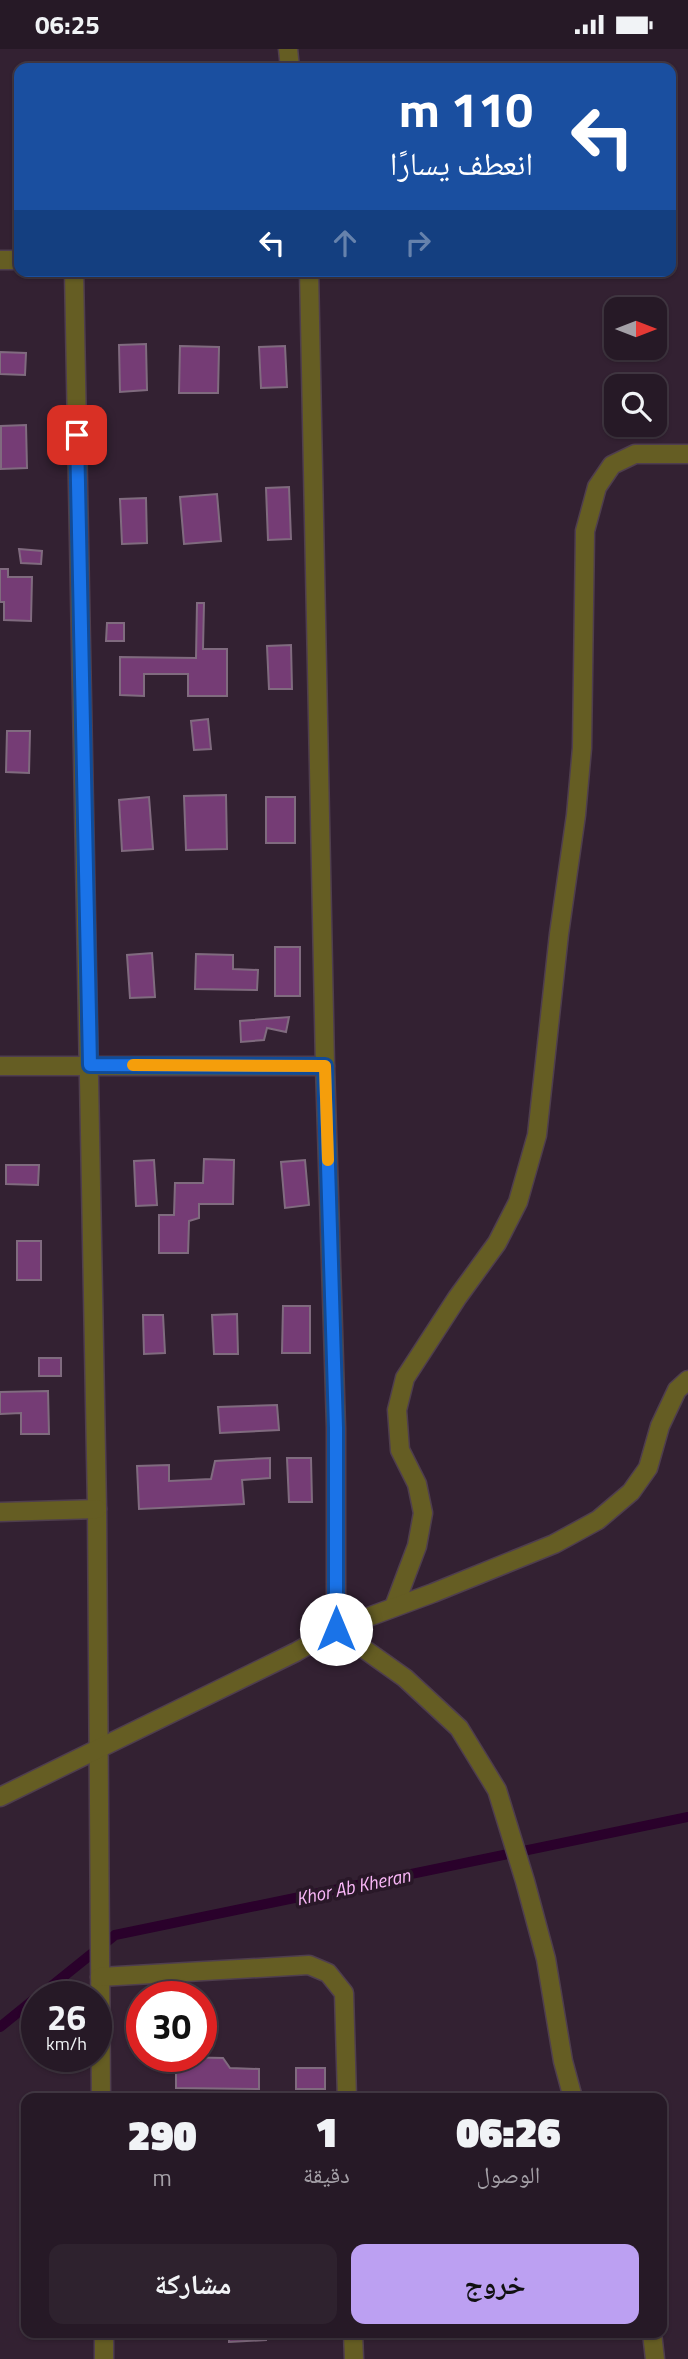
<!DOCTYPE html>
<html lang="ar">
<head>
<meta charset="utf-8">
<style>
	body { margin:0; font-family:"Titillium Web","Noto Naskh Arabic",sans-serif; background:#2e222e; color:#f1f3f6; direction:rtl; height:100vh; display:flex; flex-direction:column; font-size:26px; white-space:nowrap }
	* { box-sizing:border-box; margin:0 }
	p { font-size:23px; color:#a4a0a7 }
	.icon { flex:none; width:38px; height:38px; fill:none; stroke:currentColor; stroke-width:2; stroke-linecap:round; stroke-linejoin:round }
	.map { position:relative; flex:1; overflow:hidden; direction:ltr }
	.side { position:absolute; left:21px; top:2044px; width:646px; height:245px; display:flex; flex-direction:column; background:#261926; border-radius:14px; box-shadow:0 2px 5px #0004,0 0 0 2px #423843; direction:rtl }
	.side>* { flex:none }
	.top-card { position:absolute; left:14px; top:14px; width:662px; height:214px; border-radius:14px; box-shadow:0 2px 5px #0004,0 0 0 2px #423843; direction:rtl; background:#1a4fa0; color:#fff; overflow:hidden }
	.needle { width:46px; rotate:90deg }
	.controls { position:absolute; left:604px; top:248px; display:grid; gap:14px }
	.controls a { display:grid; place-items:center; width:63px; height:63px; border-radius:14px; background:#261926; box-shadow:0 2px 5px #0004,0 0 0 2px #423843; font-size:35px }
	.speed { position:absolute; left:21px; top:1932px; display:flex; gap:14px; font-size:35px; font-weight:700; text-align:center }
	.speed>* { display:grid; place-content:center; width:91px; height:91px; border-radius:50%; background:#261926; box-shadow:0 2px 5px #0004,0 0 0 2px #423843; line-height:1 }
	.speed small { font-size:18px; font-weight:400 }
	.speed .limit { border:10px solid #d22; background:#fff; color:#111 }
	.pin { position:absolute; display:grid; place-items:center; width:60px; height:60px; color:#fff; margin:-30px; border-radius:14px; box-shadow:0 4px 10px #0006 }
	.me { position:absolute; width:77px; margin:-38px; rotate:0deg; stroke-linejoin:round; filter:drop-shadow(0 0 5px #0008) }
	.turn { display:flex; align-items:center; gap:24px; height:147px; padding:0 28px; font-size:32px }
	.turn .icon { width:91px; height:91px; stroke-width:2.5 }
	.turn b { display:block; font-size:49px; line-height:60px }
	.lanes { display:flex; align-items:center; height:66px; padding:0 28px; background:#0003; justify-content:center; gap:35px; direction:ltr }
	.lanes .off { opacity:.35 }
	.eta { display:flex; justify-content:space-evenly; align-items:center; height:119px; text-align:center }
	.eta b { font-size:42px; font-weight:800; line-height:49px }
	.action { display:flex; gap:14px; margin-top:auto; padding:14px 28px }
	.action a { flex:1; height:80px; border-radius:14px; background:#bca0f2; color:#111; font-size:28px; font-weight:800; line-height:80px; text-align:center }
	.action a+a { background:#2e222e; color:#f1f3f6 }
	.status { display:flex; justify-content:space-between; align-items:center; height:49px; padding:0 35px; background:#261926; direction:ltr }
	.status svg { height:19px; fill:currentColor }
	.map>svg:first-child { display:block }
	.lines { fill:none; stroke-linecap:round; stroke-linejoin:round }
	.stream { stroke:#2a012b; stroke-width:10 }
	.building { fill:#753c75; stroke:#806b7f; stroke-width:2 }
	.street-casing { stroke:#4f3e4e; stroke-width:21 }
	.street { stroke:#655d23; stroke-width:18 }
	.route-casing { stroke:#114b97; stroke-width:18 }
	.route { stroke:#1a73e8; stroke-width:12 }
	.slow { stroke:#f59e0b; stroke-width:12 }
	.labels { text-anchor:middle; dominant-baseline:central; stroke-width:7; stroke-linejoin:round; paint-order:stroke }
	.water-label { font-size:19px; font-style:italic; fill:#fab7f8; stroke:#291828 }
</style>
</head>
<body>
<div class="status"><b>06:25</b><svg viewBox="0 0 49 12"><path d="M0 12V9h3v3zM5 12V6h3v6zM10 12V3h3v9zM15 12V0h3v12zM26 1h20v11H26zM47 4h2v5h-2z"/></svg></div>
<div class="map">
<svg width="688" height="2310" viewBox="0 0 688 2310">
	<rect width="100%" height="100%" fill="#332132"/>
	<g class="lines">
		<g class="stream">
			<polyline points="38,1948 115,1886 688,1768"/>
			<polyline points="0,1978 37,1948"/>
		</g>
	</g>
	<g class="building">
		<polygon points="146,295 147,341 120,343 119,296"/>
		<polygon points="180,297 219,298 218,344 179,344"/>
		<polygon points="285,297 287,338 261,339 259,298"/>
		<polygon points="0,303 26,304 25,326 0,325"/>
		<polygon points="26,376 27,419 1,420 1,377"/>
		<polygon points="289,438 291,490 268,491 266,439"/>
		<polygon points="217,445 221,492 184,495 180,448"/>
		<polygon points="146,449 147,494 122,495 120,450"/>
		<polygon points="19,500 42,502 41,515 21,514"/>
		<polygon points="0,520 8,520 8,528 32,528 31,572 4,571 4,553 0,553"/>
		<polygon points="197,554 204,554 203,600 227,600 227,647 188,647 188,625 144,625 144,647 120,646 120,608 196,609"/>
		<polygon points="107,574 124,574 124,592 106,592"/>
		<polygon points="291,596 292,640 269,640 267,597"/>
		<polygon points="208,670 211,700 194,701 191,672"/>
		<polygon points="7,682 30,682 29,724 6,723"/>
		<polygon points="226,746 227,800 186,801 184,747"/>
		<polygon points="149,748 153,800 122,802 119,751"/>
		<rect x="266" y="748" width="29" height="46"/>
		<rect x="275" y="898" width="25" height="49"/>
		<polygon points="152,904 155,948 130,949 127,906"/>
		<polygon points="196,905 233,906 233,920 258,921 257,941 195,940"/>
		<polygon points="289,968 286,983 267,979 264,991 241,993 240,972"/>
		<polygon points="204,1110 234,1111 233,1155 199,1155 199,1169 189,1172 188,1204 159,1204 159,1166 174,1166 175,1134 203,1134"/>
		<polygon points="154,1111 157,1156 136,1157 134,1112"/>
		<polygon points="305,1111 309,1156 285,1159 281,1113"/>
		<polygon points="6,1116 39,1116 38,1136 6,1135"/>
		<rect x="17" y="1192" width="24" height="39"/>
		<polygon points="283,1257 310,1257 310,1304 282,1304"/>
		<polygon points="237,1265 238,1305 214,1305 212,1266"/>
		<polygon points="143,1266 163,1266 165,1304 144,1305"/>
		<rect x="39" y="1309" width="22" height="18"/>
		<polygon points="48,1342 49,1385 21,1385 21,1364 0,1365 0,1343"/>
		<polygon points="277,1356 279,1381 220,1384 218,1358"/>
		<polygon points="270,1409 270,1429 242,1431 244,1455 139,1460 137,1417 169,1416 169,1432 211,1430 215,1412"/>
		<polygon points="287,1409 311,1409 312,1453 289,1453"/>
		<polygon points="176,2008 223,2009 230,2019 259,2020 259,2040 176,2039"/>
		<rect x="296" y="2019" width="29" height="21"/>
		<polygon points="229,2284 266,2284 266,2291 229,2293"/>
	</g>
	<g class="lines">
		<g class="street-casing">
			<g id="street">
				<polyline points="288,0 290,19"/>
				<polyline points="0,211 19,211"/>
				<polyline points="74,222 97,1460 101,2049"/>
				<polyline points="309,222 325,1017 336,1379 336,1580"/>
				<polyline points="0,1017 325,1017"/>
				<polyline points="0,1463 97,1460"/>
				<polyline points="394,1558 417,1497 423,1464 417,1435 400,1401 397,1361 405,1329 457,1249 497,1194 518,1153 537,1086 559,885 576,766 582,699 585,482 597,438 612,416 635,405 688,405"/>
				<polyline points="336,1580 405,1629 459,1679 497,1741 525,1832 546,1910 563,2012 573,2049"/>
				<polyline points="0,1748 296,1603 336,1580 433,1544 554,1495 598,1471 631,1443 648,1419 660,1377 677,1341 688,1331"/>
				<polyline points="100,1928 309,1916 328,1924 344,1944 347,2049"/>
				<polyline points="104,2284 104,2310"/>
				<polyline points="353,2284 354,2310"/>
				<polyline points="652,2284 655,2310"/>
			</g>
		</g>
		<use href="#street" class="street"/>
	</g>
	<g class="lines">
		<g class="route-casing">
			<polyline id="route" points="77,386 90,1016 325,1017 336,1379 336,1580"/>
		</g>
		<use href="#route" class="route"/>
		<polyline class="slow" points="133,1016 325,1017 328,1111"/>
	</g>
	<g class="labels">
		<g class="water-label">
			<text transform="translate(353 1837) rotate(-12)">Khor Ab Kheran</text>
		</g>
	</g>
</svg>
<div class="controls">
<a><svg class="needle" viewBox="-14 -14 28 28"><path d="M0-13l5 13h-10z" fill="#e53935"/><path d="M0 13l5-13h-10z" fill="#a4a0a7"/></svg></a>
<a><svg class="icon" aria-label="search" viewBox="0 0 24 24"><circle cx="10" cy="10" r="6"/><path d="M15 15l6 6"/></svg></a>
</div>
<div class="speed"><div>26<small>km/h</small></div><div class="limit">30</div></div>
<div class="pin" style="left:77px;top:386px;background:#d93025"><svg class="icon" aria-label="arrive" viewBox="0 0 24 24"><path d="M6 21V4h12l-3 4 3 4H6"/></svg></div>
<svg class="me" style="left:336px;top:1580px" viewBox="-20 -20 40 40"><circle r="19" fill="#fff"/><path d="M0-13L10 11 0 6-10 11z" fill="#1a73e8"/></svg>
<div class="top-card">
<div class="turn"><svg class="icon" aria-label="left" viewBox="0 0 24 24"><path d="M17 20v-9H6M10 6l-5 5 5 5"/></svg><div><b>110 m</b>انعطف يسارًا</div></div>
<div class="lanes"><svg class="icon" aria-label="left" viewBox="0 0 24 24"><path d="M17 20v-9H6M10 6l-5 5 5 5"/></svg><svg class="icon off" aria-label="ahead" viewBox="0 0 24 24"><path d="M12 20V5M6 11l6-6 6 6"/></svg><svg class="icon off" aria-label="right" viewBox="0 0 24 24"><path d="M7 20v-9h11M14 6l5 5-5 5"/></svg></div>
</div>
<section class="side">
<div class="eta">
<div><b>06:26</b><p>الوصول</p></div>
<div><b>1</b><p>دقيقة</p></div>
<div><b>290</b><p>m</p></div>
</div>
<div class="action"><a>خروج</a><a>مشاركة</a></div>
</section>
</div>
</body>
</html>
